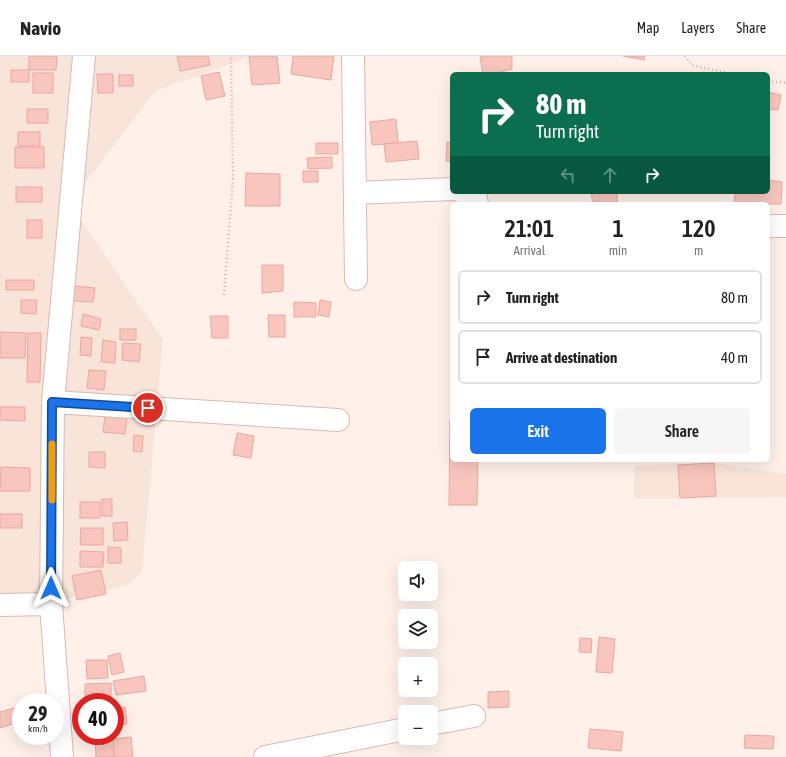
<!DOCTYPE html>
<html lang="en">
<head>
<meta charset="utf-8">
<style>
	body { margin:0; font-family:"Asap Condensed",sans-serif; background:#f6f6f6; color:#222; height:100vh; display:flex; flex-direction:column; font-size:15px; white-space:nowrap }
	* { box-sizing:border-box; margin:0 }
	p { font-size:13px; color:#767676 }
	.icon { flex:none; width:22px; height:22px; fill:none; stroke:currentColor; stroke-width:2; stroke-linecap:round; stroke-linejoin:round }
	.map { position:relative; flex:1; overflow:hidden }
	.panel { position:absolute; left:450px; top:146px; width:320px; height:260px; display:flex; flex-direction:column; background:#fff; border-radius:6px; box-shadow:0 4px 16px #0002 }
	.panel>* { flex:none }
	.banner { position:absolute; left:450px; top:16px; width:320px; height:122px; border-radius:6px; box-shadow:0 4px 16px #0002; background:#0b6e4f; color:#fff; overflow:hidden }
	.fabs { position:absolute; left:398px; top:505px; display:grid; gap:8px }
	.fabs a { display:grid; place-items:center; width:40px; height:40px; border-radius:6px; background:#fff; box-shadow:0 4px 16px #0002; font-size:20px }
	.speed { position:absolute; left:12px; top:637px; display:flex; gap:8px; font-size:20px; font-weight:700; text-align:center }
	.speed>* { display:grid; place-content:center; width:52px; height:52px; border-radius:50%; background:#fff; box-shadow:0 4px 16px #0002; line-height:1 }
	.speed small { font-size:10px; font-weight:400 }
	.speed .limit { border:6px solid #d22; background:#fff; color:#111 }
	.pin { position:absolute; display:grid; place-items:center; width:34px; height:34px; color:#fff; margin:-17px; border:2px solid #fff; border-radius:50%; box-shadow:0 1px 4px #0007 }
	.me { position:absolute; width:44px; margin:-22px; rotate:0deg; stroke-linejoin:round; filter:drop-shadow(0 0 3px #0008) }
	.turn { display:flex; align-items:center; gap:14px; height:84px; padding:0 20px; font-size:18px }
	.turn .icon { width:52px; height:52px; stroke-width:2.5 }
	.turn b { display:block; font-size:28px; line-height:34px }
	.lanes { display:flex; align-items:center; height:38px; padding:0 20px; background:#0003; justify-content:center; gap:20px; direction:ltr }
	.lanes .off { opacity:.35 }
	.eta { display:flex; justify-content:space-evenly; align-items:center; height:68px; text-align:center }
	.eta b { font-size:24px; font-weight:600; line-height:28px }
	.button { display:flex; gap:8px; margin-top:auto; padding:8px 20px }
	.button a { flex:1; height:46px; border-radius:6px; background:#1a73e8; color:#fff; font-size:16px; font-weight:600; line-height:46px; text-align:center }
	.button a+a { background:#f6f6f6; color:#222 }
	ul { padding:0; list-style:none }
	li { display:flex; align-items:center; gap:12px; height:54px; margin:0 8px 6px; padding:0 12px; border:2px solid #e0e0e0; border-radius:6px }
	li div { flex:1 }
	li b { display:block; font-size:15px }
	li em { font-style:normal }
	header { display:flex; align-items:center; gap:24px; box-sizing:border-box; height:56px; padding:0 20px; background:#fff; border-bottom:1px solid #e0e0e0 }
	header strong { font-size:19px }
	nav { display:flex; gap:22px; margin-inline-start:auto; font-size:14px }
	.map>svg:first-child { display:block }
	.residential { fill:#f9e4da }
	.building { fill:#f8c6be; stroke:#eca69d }
	.lines { fill:none; stroke-linecap:round; stroke-linejoin:round }
	.minor-casing { stroke:#d8bab2; stroke-width:24 }
	.path { stroke:#dea8a0; stroke-width:2.5; stroke-dasharray:1 3; stroke-linecap:butt }
	.minor { stroke:#fff; stroke-width:22 }
	.route-casing { stroke:#114b97; stroke-width:10 }
	.route { stroke:#1a73e8; stroke-width:7 }
	.slow { stroke:#f59e0b; stroke-width:7 }
</style>
</head>
<body>
<header>
<strong>Navio</strong>
<nav><a>Map</a><a>Layers</a><a>Share</a></nav>
</header>
<div class="map">
<svg width="786" height="701" viewBox="0 0 786 701">
	<rect width="100%" height="100%" fill="#fff1ea"/>
	<g class="residential">
		<polygon points="0,0 252,0 155,35 70,147 163,284 142,516 128,529 0,558"/>
		<polygon points="714,407 786,418 786,441 634,443 634,410"/>
	</g>
	<g class="building">
		<polygon points="29,0 57,0 56,14 29,14"/>
		<polygon points="177,0 208,0 210,9 180,15"/>
		<polygon points="249,0 277,0 280,27 252,29"/>
		<polygon points="293,0 334,0 331,24 291,18"/>
		<polygon points="480,0 512,0 512,13 494,18 483,18"/>
		<polygon points="623,0 645,0 644,4"/>
		<rect x="11" y="14" width="18" height="12"/>
		<polygon points="219,16 225,40 206,44 201,20"/>
		<rect x="33" y="17" width="20" height="20"/>
		<polygon points="97,18 113,18 113,37 98,37"/>
		<rect x="119" y="19" width="14" height="11"/>
		<polygon points="768,36 781,39 778,54 768,53"/>
		<rect x="27" y="53" width="21" height="14"/>
		<polygon points="396,63 398,87 372,89 370,66"/>
		<rect x="18" y="76" width="22" height="14"/>
		<polygon points="417,85 419,103 386,106 384,88"/>
		<polygon points="447,86 452,86 452,105 446,105"/>
		<rect x="316" y="87" width="22" height="11"/>
		<rect x="15" y="91" width="29" height="21"/>
		<polygon points="332,101 332,112 308,113 307,102"/>
		<rect x="303" y="115" width="15" height="11"/>
		<polygon points="246,117 280,118 280,150 245,150"/>
		<polygon points="768,124 782,126 781,148 734,148 735,136 768,136"/>
		<rect x="16" y="131" width="26" height="15"/>
		<polygon points="591,136 617,136 617,148 593,148"/>
		<rect x="27" y="164" width="15" height="18"/>
		<polygon points="262,209 283,209 283,235 262,237"/>
		<rect x="6" y="224" width="28" height="10"/>
		<polygon points="74,230 95,232 93,246 73,245"/>
		<polygon points="21,244 37,244 36,258 21,257"/>
		<polygon points="320,244 331,246 329,261 318,259"/>
		<polygon points="294,246 316,247 316,261 294,261"/>
		<polygon points="83,258 101,263 99,274 81,270"/>
		<polygon points="268,259 285,259 285,281 269,281"/>
		<polygon points="210,260 228,260 228,282 212,282"/>
		<rect x="120" y="273" width="16" height="11"/>
		<polygon points="0,276 26,277 25,302 0,302"/>
		<polygon points="28,277 41,277 40,326 27,326"/>
		<polygon points="81,281 92,282 91,300 80,299"/>
		<polygon points="103,284 116,286 115,307 101,306"/>
		<polygon points="123,287 141,288 139,306 122,304"/>
		<polygon points="89,314 106,315 104,334 87,332"/>
		<polygon points="0,351 25,351 25,365 0,364"/>
		<polygon points="105,359 127,361 125,378 103,376"/>
		<polygon points="450,364 452,364 452,404 478,404 477,449 449,449"/>
		<polygon points="237,377 254,380 251,402 233,399"/>
		<polygon points="134,379 143,380 142,396 133,395"/>
		<polygon points="89,396 105,396 105,412 89,411"/>
		<polygon points="714,407 716,440 680,442 678,409"/>
		<polygon points="1,411 30,412 30,435 0,435"/>
		<rect x="102" y="443" width="10" height="17"/>
		<rect x="80" y="446" width="20" height="16"/>
		<rect x="0" y="458" width="22" height="14"/>
		<polygon points="127,466 128,484 114,485 113,467"/>
		<polygon points="81,472 103,472 103,489 80,489"/>
		<polygon points="108,491 121,492 121,507 108,507"/>
		<polygon points="80,495 104,496 103,511 80,511"/>
		<polygon points="101,514 106,538 77,544 72,520"/>
		<polygon points="599,581 615,583 612,617 596,616"/>
		<polygon points="580,582 592,583 591,597 579,596"/>
		<polygon points="120,597 124,616 112,619 108,600"/>
		<polygon points="86,604 107,604 108,622 87,623"/>
		<polygon points="144,620 146,635 116,639 113,625"/>
		<polygon points="111,627 111,642 85,642 85,628"/>
		<polygon points="509,635 509,651 488,652 488,636"/>
		<polygon points="21,650 21,665 0,672 0,656"/>
		<polygon points="125,651 127,668 115,670 115,652"/>
		<polygon points="590,673 623,676 621,695 588,692"/>
		<polygon points="745,679 774,680 773,693 744,692"/>
		<polygon points="131,681 133,701 114,701 113,683"/>
		<polygon points="95,683 113,683 114,701 96,701"/>
	</g>
	<g class="lines">
		<g class="minor-casing">
			<g id="minor">
				<polyline points="353,0 356,223"/>
				<polyline points="462,136 476,142 477,148"/>
				<polyline points="355,137 452,133"/>
				<polyline points="768,170 786,170"/>
				<polyline points="53,346 338,364"/>
				<polyline points="0,549 51,548"/>
				<polyline points="431,668 474,660"/>
				<polyline points="62,701 51,548 53,346 84,0"/>
				<polyline points="265,701 405,673"/>
			</g>
		</g>
		<g class="path">
			<polyline points="685,0 692,9 731,18"/>
			<polyline points="768,25 786,27"/>
			<polyline points="224,239 233,123 231,0"/>
		</g>
		<use href="#minor" class="minor"/>
	</g>
	<g class="lines">
		<g class="route-casing">
			<polyline id="route" points="51,532 52,346 148,352"/>
		</g>
		<use href="#route" class="route"/>
		<polyline class="slow" points="52,444 52,388"/>
	</g>
</svg>
<div class="fabs">
<a><svg class="icon" aria-label="sound" viewBox="0 0 24 24"><path d="M4 9h4l5-4v14l-5-4H4zM17 9q2 3 0 6"/></svg></a>
<a><svg class="icon" aria-label="layers" viewBox="0 0 24 24"><path d="M12 4l9 5-9 5-9-5zM3 14l9 5 9-5"/></svg></a>
<a>+</a>
<a>−</a>
</div>
<div class="speed"><div>29<small>km/h</small></div><div class="limit">40</div></div>
<div class="pin" style="left:148px;top:352px;background:#d93025"><svg class="icon" aria-label="arrive" viewBox="0 0 24 24"><path d="M6 21V4h12l-3 4 3 4H6"/></svg></div>
<svg class="me" style="left:51px;top:532px" viewBox="-20 -20 40 40"><path d="M0-17L14 15 0 8-14 15z" fill="#1a73e8" stroke="#fff" stroke-width="4"/></svg>
<div class="banner">
<div class="turn"><svg class="icon" aria-label="right" viewBox="0 0 24 24"><path d="M7 20v-9h11M14 6l5 5-5 5"/></svg><div><b>80 m</b>Turn right</div></div>
<div class="lanes"><svg class="icon off" aria-label="left" viewBox="0 0 24 24"><path d="M17 20v-9H6M10 6l-5 5 5 5"/></svg><svg class="icon off" aria-label="ahead" viewBox="0 0 24 24"><path d="M12 20V5M6 11l6-6 6 6"/></svg><svg class="icon" aria-label="right" viewBox="0 0 24 24"><path d="M7 20v-9h11M14 6l5 5-5 5"/></svg></div>
</div>
<section class="panel">
<div class="eta">
<div><b>21:01</b><p>Arrival</p></div>
<div><b>1</b><p>min</p></div>
<div><b>120</b><p>m</p></div>
</div>
<ul>
<li><svg class="icon" aria-label="right" viewBox="0 0 24 24"><path d="M7 20v-9h11M14 6l5 5-5 5"/></svg><div><b>Turn right</b></div><em>80 m</em></li>
<li><svg class="icon" aria-label="arrive" viewBox="0 0 24 24"><path d="M6 21V4h12l-3 4 3 4H6"/></svg><div><b>Arrive at destination</b></div><em>40 m</em></li>
</ul>
<div class="button"><a>Exit</a><a>Share</a></div>
</section>
</div>
</body>
</html>
